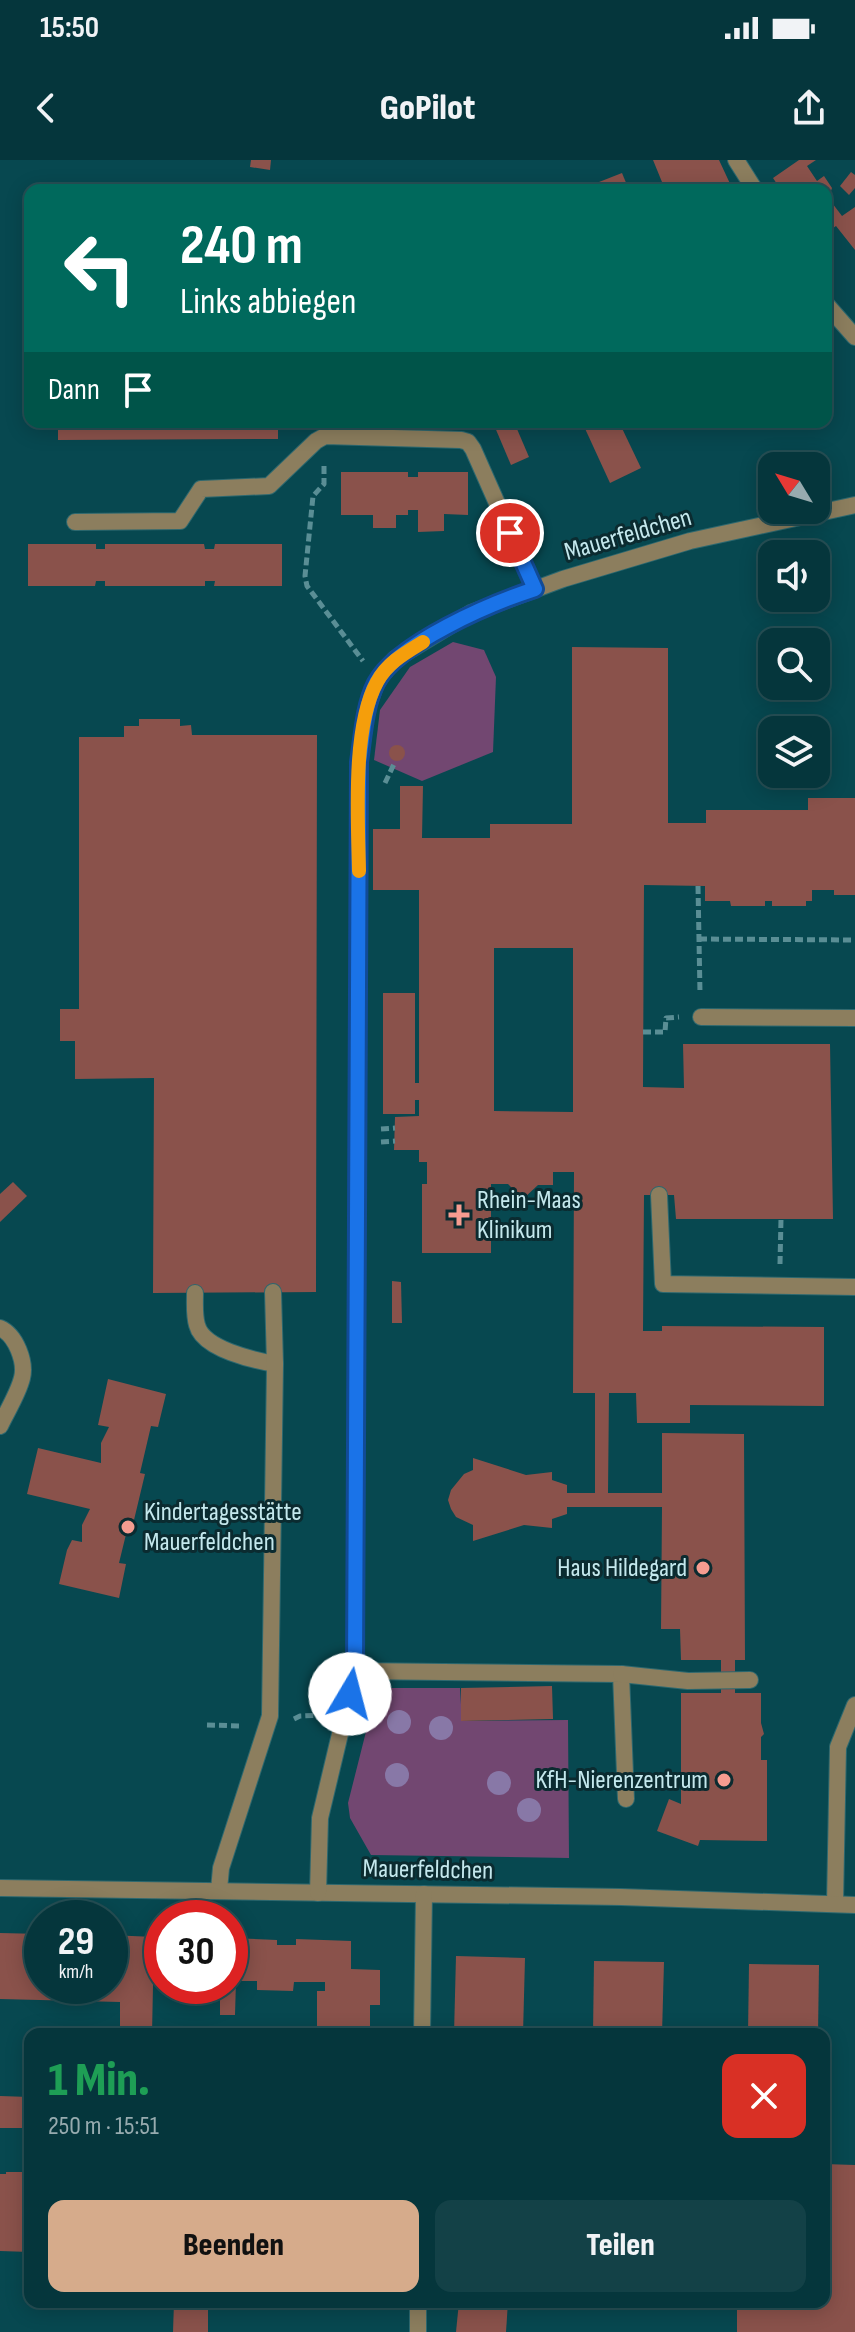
<!DOCTYPE html>
<html lang="de">
<head>
<meta charset="utf-8">
<style>
	body { margin:0; font-family:"Sofia Sans Condensed",sans-serif; background:#134147; color:#f1f3f6; height:100vh; display:flex; flex-direction:column; font-size:30px; white-space:nowrap }
	* { box-sizing:border-box; margin:0 }
	p { font-size:26px; color:#97abaf }
	.icon { flex:none; width:44px; height:44px; fill:none; stroke:currentColor; stroke-width:2; stroke-linecap:round; stroke-linejoin:round }
	.map { position:relative; flex:1; overflow:hidden }
	.details { position:absolute; left:24px; top:1868px; width:806px; height:280px; display:flex; flex-direction:column; background:#05363c; border-radius:16px; box-shadow:0 4px 20px #0003,0 0 0 2px #265056 }
	.details>* { flex:none }
	.hud { position:absolute; left:24px; top:24px; width:808px; height:244px; border-radius:16px; box-shadow:0 4px 20px #0003,0 0 0 2px #265056; background:#00695c; color:#fff; overflow:hidden }
	.needle { width:52px; rotate:308deg }
	.fabs { position:absolute; left:758px; top:292px; display:grid; gap:16px }
	.fabs a { display:grid; place-items:center; width:72px; height:72px; border-radius:16px; background:#05363c; box-shadow:0 4px 20px #0003,0 0 0 2px #265056; font-size:40px }
	.speed { position:absolute; left:24px; top:1740px; display:flex; gap:16px; font-size:40px; font-weight:700; text-align:center }
	.speed>* { display:grid; place-content:center; width:104px; height:104px; border-radius:50%; background:#05363c; box-shadow:0 4px 20px #0003,0 0 0 2px #265056; line-height:1 }
	.speed small { font-size:20px; font-weight:400 }
	.speed .limit { border:12px solid #d22; background:#fff; color:#111 }
	.pin { position:absolute; display:grid; place-items:center; width:68px; height:68px; color:#fff; margin:-34px; border:4px solid #fff; border-radius:50%; box-shadow:0 2px 8px #0007 }
	.me { position:absolute; width:88px; margin:-44px; rotate:8deg; stroke-linejoin:round; filter:drop-shadow(0 0 6px #0008) }
	.turn { display:flex; align-items:center; gap:28px; height:168px; padding:0 24px; font-size:36px }
	.turn .icon { width:104px; height:104px; stroke-width:2.5 }
	.turn b { display:block; font-size:56px; line-height:68px }
	.then { display:flex; align-items:center; height:76px; padding:0 24px; background:#0003; gap:16px; font-size:30px }
	.round { display:grid; place-items:center; flex:none; width:84px; height:84px; border-radius:16px; background:#134147 }
	.headline { display:flex; align-items:center; justify-content:space-between; height:136px; padding:0 24px }
	h1 { font-size:48px; font-weight:800; line-height:60px; color:#1e9e55 }
	.primary-button { display:flex; gap:16px; margin-top:auto; padding:16px 24px }
	.primary-button a { flex:1; height:92px; border-radius:16px; background:#d6ab8b; color:#111; font-size:32px; font-weight:800; line-height:92px; text-align:center }
	.primary-button a+a { background:#134147; color:#f1f3f6 }
	.status { display:flex; justify-content:space-between; align-items:center; height:56px; padding:0 40px; background:#05363c; direction:ltr }
	.status svg { height:22px; fill:currentColor }
	header { display:flex; justify-content:space-between; align-items:center; height:104px; padding:0 24px; background:#05363c; font-size:36px; font-weight:800 }
	.map>svg:first-child { display:block }
	.green { fill:#724771 }
	.building { fill:#8a524b; fill-rule:evenodd }
	.lines { fill:none; stroke-linecap:round; stroke-linejoin:round }
	.service-casing { stroke:#2d686f; stroke-width:18 }
	.minor-casing { stroke:#2d686f; stroke-width:18 }
	.path { stroke:#5a8e95; stroke-width:5; stroke-dasharray:8 4; stroke-linecap:butt }
	.service { stroke:#8c7e5e; stroke-width:16 }
	.minor { stroke:#8c7e5e; stroke-width:16 }
	.tree { fill:#8878a7 }
	.route-casing { stroke:#114b97; stroke-width:20 }
	.route { stroke:#1a73e8; stroke-width:14 }
	.slow { stroke:#f59e0b; stroke-width:14 }
	.poi-dot { fill:#f59c90; stroke:#0b2b30; stroke-width:3 }
	.labels { text-anchor:middle; dominant-baseline:central; stroke-width:6; stroke-linejoin:round; paint-order:stroke }
	.street-label { font-size:26px; fill:#c4e8ed; stroke:#0b2b30 }
	.poi-label { font-size:26px; fill:#c4e8ed; stroke:#0b2b30; text-anchor:start }
</style>
</head>
<body>
<div class="status"><b>15:50</b><svg viewBox="0 0 49 12"><path d="M0 12V9h3v3zM5 12V6h3v6zM10 12V3h3v9zM15 12V0h3v12zM26 1h20v11H26zM47 4h2v5h-2z"/></svg></div>
<header><svg class="icon" aria-label="back" viewBox="0 0 24 24"><path d="M15 5l-7 7 7 7"/></svg>GoPilot<svg class="icon" aria-label="share" viewBox="0 0 24 24"><path d="M12 15V3M7 8l5-5 5 5M5 13v7h14v-7"/></svg></header>
<div class="map">
<svg width="855" height="2172" viewBox="0 0 855 2172">
	<rect width="100%" height="100%" fill="#074850"/>
	<g class="green">
		<polygon points="453,482 484,490 496,517 493,592 422,621 374,600 380,550 410,507"/>
		<polygon points="377,1528 460,1528 462,1561 568,1560 569,1698 371,1695 350,1658 348,1643"/>
	</g>
	<g class="building">
		<polygon points="251,0 271,0 270,10 250,7"/>
		<polygon points="653,0 719,0 733,30 662,30 659,24 662,22"/>
		<polygon points="799,0 816,0 807,6 817,21 824,16 832,28 831,31 826,35 826,30 781,30 773,18"/>
		<polygon points="851,12 855,15 855,28 849,35 840,26"/>
		<polygon points="622,13 629,30 603,30 599,22"/>
		<polygon points="826,35 842,56 855,47 855,90 836,66 826,73"/>
		<polygon points="58,262 278,262 278,279 58,280"/>
		<polygon points="501,262 514,262 529,297 511,305 494,265"/>
		<polygon points="582,262 619,262 641,308 610,323"/>
		<polygon points="341,312 408,312 408,317 418,317 418,312 468,312 468,355 444,354 444,371 418,372 418,350 408,350 408,355 396,355 396,368 373,368 373,355 341,355"/>
		<polygon points="28,384 96,384 96,389 105,389 105,384 204,384 205,389 214,389 215,384 282,384 282,426 214,426 215,421 205,421 205,426 105,426 105,421 96,421 95,426 28,426"/>
		<path d="M572,487l96,1v175h38v-13h102v-12h47v97h-21v-5h-22v11h-6v5h-34v-5h-7v5h-34l-1,-5h-25v-15l-61,-1 -1,202 41,1 -1,-44h147l3,175h-157l-2,-24h-30l-1,136h19v-5l162,1v79l-134,-1v18h-53l-1,-30h-27l-1,100h54v-60l82,1 1,226h-10v33h26v30l3,11 -3,3v23h6v81l-67,-1 -2,6 -41,-15 12,-32 12,5v-111h40v-33h-40l-1,-31h-19l1,-122h-95v7l-15,5v9l-28,-3 -51,16v-16l-17,-8 -5,-8 -3,-9 3,-10 13,-16 9,-4v-12l53,17 26,-3v8l15,5v8h28v-100h-22l1,-221h-21v13h-15l-15,14 -15,-15h-17v69h-69v-69h5v-22h-8v-12h-25l1,-33 24,-1v-16h-4v14h-32v-121h32v90h4v-193h-46v-61h27v-43h23l-1,52h68v-14h82zM494,788h79v164l-79,-1z"/>
		<polygon points="139,559 180,559 180,566 191,565 192,575 317,575 316,1132 153,1133 154,918 75,919 75,881 60,881 60,849 79,849 79,577 124,577 124,566 139,566"/>
		<circle cx="397" cy="593" r="8"/>
		<polygon points="13,1022 27,1036 0,1062 0,1034"/>
		<polygon points="392,1121 401,1122 402,1163 392,1163"/>
		<polygon points="108,1219 166,1234 158,1267 151,1266 140,1313 145,1314 134,1360 130,1358 119,1403 126,1404 119,1438 59,1424 67,1390 72,1380 82,1382 82,1365 90,1349 27,1334 38,1288 101,1303 101,1283 109,1267 98,1265"/>
		<polygon points="552,1526 553,1559 461,1561 461,1528"/>
		<polygon points="0,1773 42,1774 42,1826 110,1826 110,1775 154,1777 152,1874 120,1874 120,1842 0,1839"/>
		<polygon points="230,1778 277,1780 277,1785 296,1785 296,1779 351,1781 351,1809 380,1810 380,1845 370,1845 370,1874 317,1874 317,1831 325,1831 325,1822 294,1822 293,1831 257,1830 257,1821 236,1821 235,1855 220,1855 220,1826 230,1826"/>
		<polygon points="456,1796 525,1798 523,1874 454,1874"/>
		<polygon points="594,1801 664,1802 662,1874 593,1874"/>
		<polygon points="749,1804 819,1805 818,1874 748,1874"/>
		<rect x="192" y="1870" width="29" height="4"/>
		<polygon points="0,1936 30,1937 30,1968 0,1968"/>
		<polygon points="824,2004 855,2005 855,2172 737,2172 737,2142 824,2142"/>
		<polygon points="6,2012 30,2012 30,2092 0,2091 0,2014 6,2014"/>
		<polygon points="174,2142 208,2142 208,2172 173,2172"/>
		<polygon points="459,2142 508,2142 506,2172 456,2172"/>
	</g>
	<g class="lines">
		<g class="service-casing">
			<g id="service">
				<polyline points="75,362 180,361 201,329 269,326 316,281 325,276 461,280 468,282 473,289 535,429"/>
				<polyline points="701,857 855,858"/>
				<polyline points="659,1035 663,1124 855,1127"/>
				<path d="M195,1133c0,10 -1,22 2,32 6,24 56,35 78,39"/>
				<path d="M0,1168c16,7 26,34 22,50 -4,16 -15,33 -22,48"/>
				<polyline points="355,1511 621,1514 626,1639"/>
				<polyline points="621,1514 688,1521 750,1520"/>
				<polyline points="219,1730 221,1708 270,1556 275,1204 273,1132"/>
				<polyline points="835,1744 838,1587 855,1545"/>
			</g>
		</g>
		<g class="minor-casing">
			<g id="minor">
				<polyline points="736,0 755,30"/>
				<polyline points="826,144 855,177"/>
				<polyline points="0,1728 621,1737 855,1745"/>
				<polyline points="318,1733 320,1658 355,1511 359,602 367,548 377,521 395,499 471,453 563,419 690,381 855,345"/>
				<polyline points="422,1874 424,1734"/>
				<polyline points="418,2172 418,2142"/>
			</g>
		</g>
		<g class="path">
			<polyline points="324,306 324,324 313,336 305,416 307,426 363,501"/>
			<polyline points="385,623 395,602"/>
			<polyline points="698,726 700,833"/>
			<polyline points="699,779 855,780"/>
			<polyline points="643,872 665,872 666,858 679,857"/>
			<polyline points="381,969 395,968"/>
			<polyline points="381,982 395,981"/>
			<polyline points="780,1104 781,1059"/>
			<polyline points="294,1559 300,1556 323,1555"/>
			<polyline points="207,1565 242,1566"/>
		</g>
		<use href="#service" class="service"/>
		<use href="#minor" class="minor"/>
	</g>
	<g class="tree">
		<circle cx="399" cy="1562" r="12"/>
		<circle cx="441" cy="1568" r="12"/>
		<circle cx="397" cy="1615" r="12"/>
		<circle cx="499" cy="1623" r="12"/>
		<circle cx="529" cy="1650" r="12"/>
	</g>
	<g class="lines">
		<g class="route-casing">
			<path id="route" d="M350,1534l5,-23 4,-909c4,-26 5,-55 17,-79 21,-40 116,-80 159,-94l-25,-56"/>
		</g>
		<use href="#route" class="route"/>
		<path class="slow" d="M359,711c-1,-52 -7,-144 18,-189 10,-19 28,-29 46,-40"/>
	</g>
	<g class="poi-dot">
		<path d="M455 1043h8v8h8v8h-8v8h-8v-8h-8v-8h8z"/>
		<circle cx="128" cy="1367" r="8"/>
		<circle cx="703" cy="1408" r="8"/>
		<circle cx="724" cy="1620" r="8"/>
	</g>
	<g class="labels">
		<g class="street-label">
			<text transform="translate(628 375) rotate(-16)">Mauerfeldchen</text>
			<text transform="translate(428 1710) rotate(1)">Mauerfeldchen</text>
		</g>
		<g class="poi-label">
			<text x="477" y="1040">Rhein-Maas<tspan x="477" dy="30">Klinikum</tspan></text>
			<text x="144" y="1352">Kindertagesstätte<tspan x="144" dy="30">Mauerfeldchen</tspan></text>
			<text x="687" y="1408" text-anchor="end">Haus Hildegard</text>
			<text x="708" y="1620" text-anchor="end">KfH-Nierenzentrum</text>
		</g>
	</g>
</svg>
<div class="fabs">
<a><svg class="needle" viewBox="-14 -14 28 28"><path d="M0-13l5 13h-10z" fill="#e53935"/><path d="M0 13l5-13h-10z" fill="#97abaf"/></svg></a>
<a><svg class="icon" aria-label="sound" viewBox="0 0 24 24"><path d="M4 9h4l5-4v14l-5-4H4zM17 9q2 3 0 6"/></svg></a>
<a><svg class="icon" aria-label="search" viewBox="0 0 24 24"><circle cx="10" cy="10" r="6"/><path d="M15 15l6 6"/></svg></a>
<a><svg class="icon" aria-label="layers" viewBox="0 0 24 24"><path d="M12 4l9 5-9 5-9-5zM3 14l9 5 9-5"/></svg></a>
</div>
<div class="speed"><div>29<small>km/h</small></div><div class="limit">30</div></div>
<div class="pin" style="left:510px;top:373px;background:#d93025"><svg class="icon" aria-label="arrive" viewBox="0 0 24 24"><path d="M6 21V4h12l-3 4 3 4H6"/></svg></div>
<svg class="me" style="left:350px;top:1534px" viewBox="-20 -20 40 40"><circle r="19" fill="#fff"/><path d="M0-13L10 11 0 6-10 11z" fill="#1a73e8"/></svg>
<div class="hud">
<div class="turn"><svg class="icon" aria-label="left" viewBox="0 0 24 24"><path d="M17 20v-9H6M10 6l-5 5 5 5"/></svg><div><b>240 m</b>Links abbiegen</div></div>
<div class="then">Dann<svg class="icon" aria-label="arrive" viewBox="0 0 24 24"><path d="M6 21V4h12l-3 4 3 4H6"/></svg></div>
</div>
<section class="details">
<div class="headline"><div><h1>1 Min.</h1><p>250 m · 15:51</p></div><a class="round" style="background:#d93025;color:#fff"><svg class="icon" aria-label="close" viewBox="0 0 24 24"><path d="M6 6l12 12M18 6L6 18"/></svg></a></div>
<div class="primary-button"><a>Beenden</a><a>Teilen</a></div>
</section>
</div>
</body>
</html>
